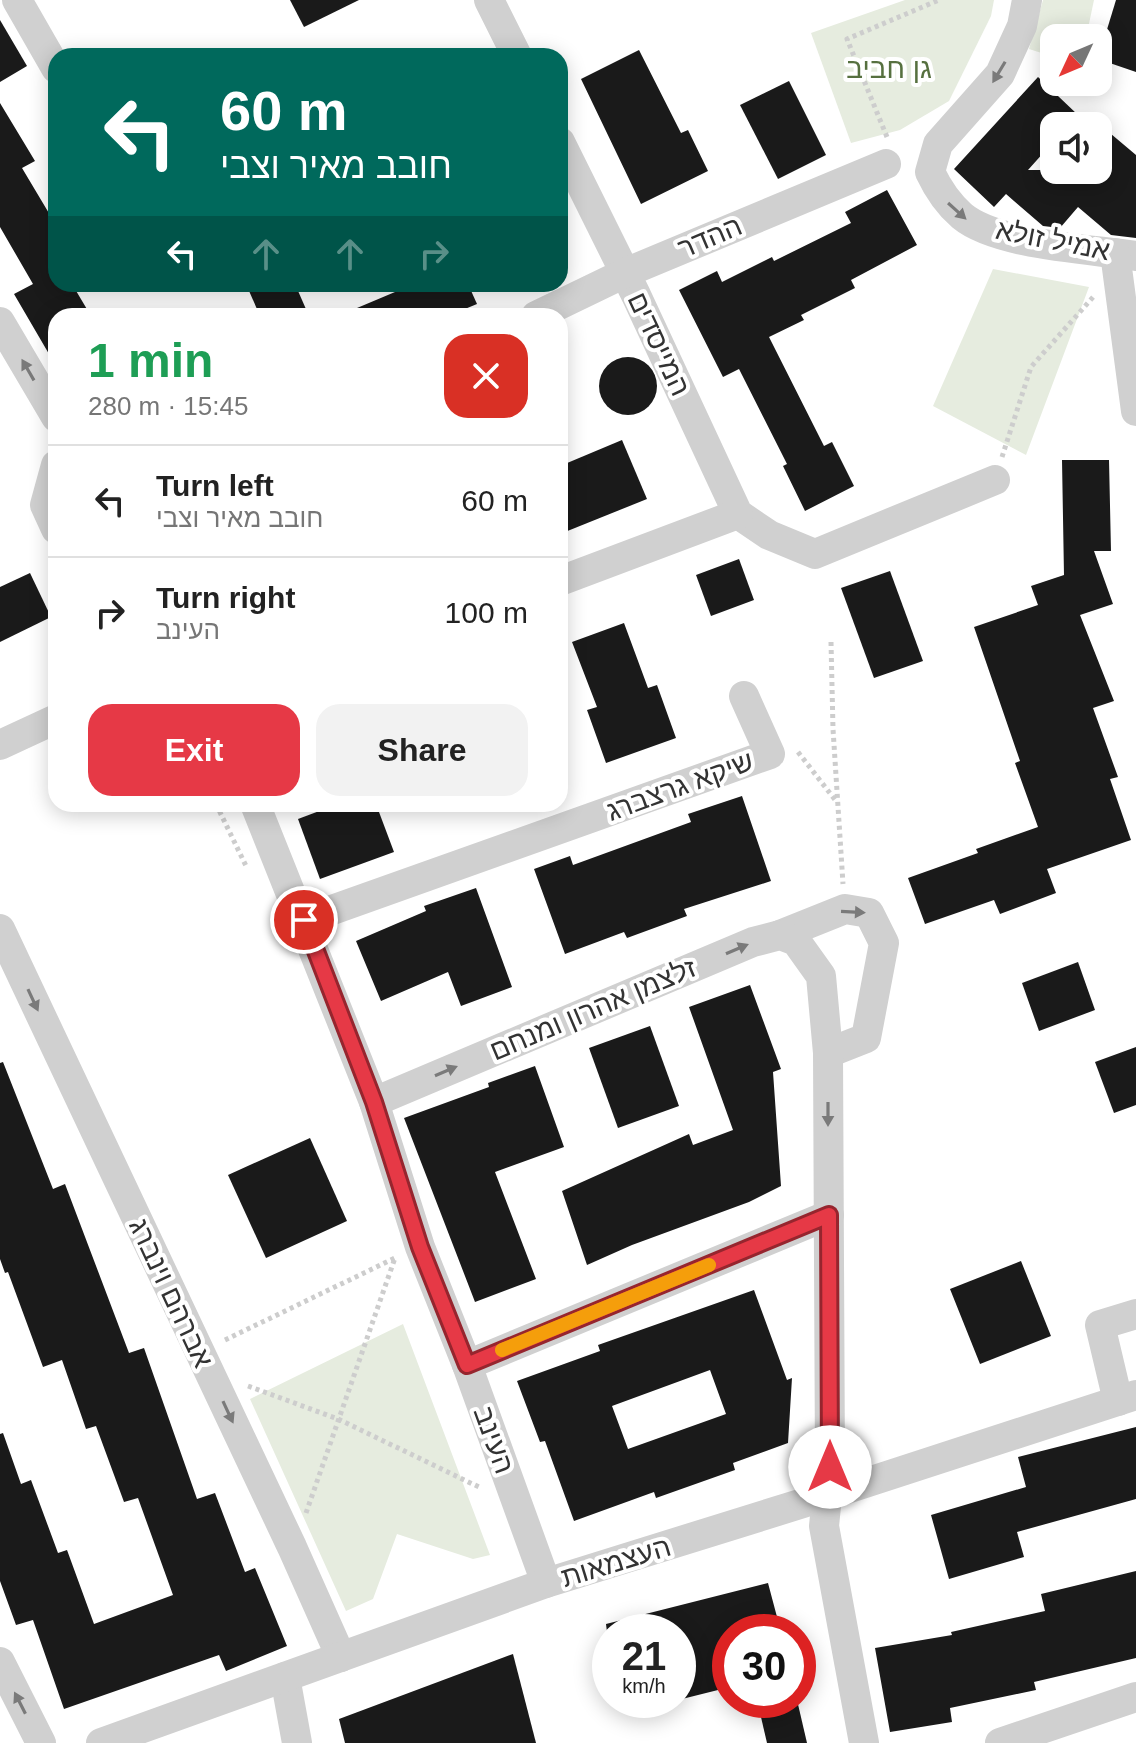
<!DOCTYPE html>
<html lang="en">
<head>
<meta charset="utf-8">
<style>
	body { margin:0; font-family:Helvetica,Heebo,sans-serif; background:#f2f2f2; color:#222; height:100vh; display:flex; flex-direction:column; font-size:30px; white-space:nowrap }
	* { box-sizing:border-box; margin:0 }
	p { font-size:26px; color:#767676 }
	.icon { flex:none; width:44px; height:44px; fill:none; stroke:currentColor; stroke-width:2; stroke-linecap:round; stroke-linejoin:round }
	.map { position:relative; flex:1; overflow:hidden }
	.details { position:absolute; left:48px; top:308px; width:520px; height:504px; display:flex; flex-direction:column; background:#fff; border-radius:24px; box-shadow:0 4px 20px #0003 }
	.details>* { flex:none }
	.guide { position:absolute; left:48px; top:48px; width:520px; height:244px; border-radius:24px; box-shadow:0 4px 20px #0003; background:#00695c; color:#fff; overflow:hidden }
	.needle { width:52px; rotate:226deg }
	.controls { position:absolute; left:1040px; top:24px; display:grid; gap:16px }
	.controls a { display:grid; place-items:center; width:72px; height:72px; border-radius:16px; background:#fff; box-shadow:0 4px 20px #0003; font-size:40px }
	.speed { position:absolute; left:592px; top:1614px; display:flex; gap:16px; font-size:40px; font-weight:700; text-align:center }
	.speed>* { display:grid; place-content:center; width:104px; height:104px; border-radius:50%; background:#fff; box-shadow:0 4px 20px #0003; line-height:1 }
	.speed small { font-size:20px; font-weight:400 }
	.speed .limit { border:12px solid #d22; background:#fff; color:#111 }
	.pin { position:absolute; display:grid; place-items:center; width:68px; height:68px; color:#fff; margin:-34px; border:4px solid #fff; border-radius:50%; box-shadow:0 2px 8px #0007 }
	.me { position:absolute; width:88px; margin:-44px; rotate:0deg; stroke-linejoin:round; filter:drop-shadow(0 0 6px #0008) }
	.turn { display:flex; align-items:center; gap:28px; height:168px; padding:0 40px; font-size:36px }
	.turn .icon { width:104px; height:104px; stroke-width:2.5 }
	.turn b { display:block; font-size:56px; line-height:68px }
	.lanes { display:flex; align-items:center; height:76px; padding:0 40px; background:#0003; justify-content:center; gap:40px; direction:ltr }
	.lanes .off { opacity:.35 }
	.round { display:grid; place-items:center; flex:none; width:84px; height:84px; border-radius:24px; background:#f2f2f2 }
	.headline { display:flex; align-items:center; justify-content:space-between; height:136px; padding:0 40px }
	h1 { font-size:48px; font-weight:700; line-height:60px; color:#1e9e55 }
	.button { display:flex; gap:16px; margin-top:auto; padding:16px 40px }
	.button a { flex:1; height:92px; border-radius:24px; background:#e63946; color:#fff; font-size:32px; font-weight:700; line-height:92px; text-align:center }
	.button a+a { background:#f2f2f2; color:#222 }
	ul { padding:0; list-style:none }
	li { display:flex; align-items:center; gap:24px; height:112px; padding:0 40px; border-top:2px solid #e0e0e0 }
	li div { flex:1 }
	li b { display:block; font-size:30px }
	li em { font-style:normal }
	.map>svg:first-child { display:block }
	.green { fill:#e6ecdf }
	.building { fill:#1a1a1a; fill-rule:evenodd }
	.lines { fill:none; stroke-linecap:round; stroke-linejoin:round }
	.path { stroke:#cdcdcd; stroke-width:5; stroke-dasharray:4 4; stroke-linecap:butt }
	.minor { stroke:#d0d0d0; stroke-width:30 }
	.oneway { fill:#7a7a7a }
	.route-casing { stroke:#96252e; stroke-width:20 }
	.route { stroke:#e63946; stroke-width:14 }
	.slow { stroke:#f59e0b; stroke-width:14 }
	.labels { text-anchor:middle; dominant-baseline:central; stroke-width:8; stroke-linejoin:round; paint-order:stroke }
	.park-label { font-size:28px; fill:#56703f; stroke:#fff }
	.street-label { font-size:28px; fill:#333; stroke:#fff }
</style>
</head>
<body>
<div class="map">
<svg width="1136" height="1743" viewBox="0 0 1136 1743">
	<rect width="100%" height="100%" fill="#fff"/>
	<g class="green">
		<polygon points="905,0 994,0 991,16 949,101 900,130 851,143 811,33"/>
		<polygon points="1043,0 1094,0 1086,38 1054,38 1054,57 1029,49"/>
		<polygon points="993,269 1089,287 1026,455 933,406"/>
		<polygon points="403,1324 490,1555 473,1559 397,1534 373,1599 346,1611 250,1399"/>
	</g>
	<g class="building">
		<polygon points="290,0 359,0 304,27"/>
		<polygon points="1116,0 1136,0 1136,72 1098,59"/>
		<polygon points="0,20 27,66 0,82"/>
		<polygon points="639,50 681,133 688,130 708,171 641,204 581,79"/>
		<polygon points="1038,77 1078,115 1068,126 1054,126 1054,141 1028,170 1098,170 1098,123 1136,155 1136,238 1111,235 1078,207 1060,228 1043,226 1006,194 994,207 954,169"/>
		<polygon points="789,81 826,155 778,179 740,105"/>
		<polygon points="0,103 35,161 22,168 56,225 56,284 72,284 91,316 56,316 56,366 14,294 33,284 0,227"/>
		<polygon points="887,190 917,245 851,280 855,288 801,315 804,320 769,337 824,446 832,442 854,486 805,511 783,466 787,464 739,369 723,377 679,290 717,271 722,282 772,257 774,261 851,223 845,212"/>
		<polygon points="246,284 295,284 309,316 260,316"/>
		<polygon points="414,284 468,284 477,304 448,316 338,316"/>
		<circle cx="628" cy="386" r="29"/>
		<polygon points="622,440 647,499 560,534 560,466"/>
		<polygon points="1062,460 1109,460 1111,551 1094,551 1113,604 1080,615 1114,701 1093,708 1118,777 1110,779 1131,840 1047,869 1056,893 1000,914 994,900 925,924 908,878 978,853 976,849 1038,827 1015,763 1020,761 974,627 1038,605 1031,586 1064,575"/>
		<polygon points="739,559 754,600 711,616 696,575"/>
		<polygon points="890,571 923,661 874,678 841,588"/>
		<polygon points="30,573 51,617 0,642 0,587"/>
		<polygon points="624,623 648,688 657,685 676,738 606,763 587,710 597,707 572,642"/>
		<polygon points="742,796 771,881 684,909 687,916 627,938 624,932 565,954 534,869 570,856 573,865 691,822 688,814"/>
		<polygon points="338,804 376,804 394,852 320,879 298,819"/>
		<polygon points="476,888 512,987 461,1006 448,972 381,1001 356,941 426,911 424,906"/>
		<polygon points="1078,962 1095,1010 1039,1031 1022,983"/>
		<polygon points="750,985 781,1069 773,1072 781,1186 749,1202 632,1245 587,1265 562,1191 689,1134 693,1145 733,1130 689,1007"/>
		<polygon points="650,1026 679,1106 618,1128 589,1048"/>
		<polygon points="1136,1047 1136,1105 1114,1113 1095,1062"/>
		<polygon points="3,1062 53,1189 65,1184 129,1353 144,1348 197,1499 215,1493 245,1572 255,1568 287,1646 226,1671 219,1655 64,1709 33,1620 16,1625 0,1581 0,1434 3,1433 21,1484 31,1480 58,1553 67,1550 94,1624 173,1595 138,1498 124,1502 96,1426 86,1429 62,1360 43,1367 8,1272 5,1273 0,1259 0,1063"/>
		<polygon points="535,1066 564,1147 495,1172 536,1279 475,1302 404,1118 489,1087 488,1083"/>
		<polygon points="310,1138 347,1221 266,1258 228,1175"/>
		<polygon points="1021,1261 1051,1336 980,1364 950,1289"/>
		<path d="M754,1290l33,90 5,-2 -4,65 -55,20 2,7 -79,28 -2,-6 -80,29 -29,-80 -5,1 -23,-61 83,-30 -2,-6zM710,1370l16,44 -98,35 -16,-43z"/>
		<polygon points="1136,1427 1136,1499 1017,1532 1024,1557 949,1579 931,1515 1026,1487 1018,1457"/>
		<polygon points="1136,1571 1136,1658 1034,1682 1036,1690 950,1708 952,1722 890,1732 875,1648 952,1635 951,1632 1045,1611 1041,1594"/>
		<polygon points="768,1583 781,1632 730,1632 730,1647 724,1648 730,1673 730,1687 678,1700 678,1632 607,1632 606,1624"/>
		<polygon points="513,1654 536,1743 345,1743 339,1719"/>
		<polygon points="757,1700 797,1700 807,1743 767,1743"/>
	</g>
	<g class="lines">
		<g class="path">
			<polyline points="887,137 847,39 939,0"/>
			<polyline points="1002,457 1031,367 1094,296"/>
			<polyline points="831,642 833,729 843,884"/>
			<polyline points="798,752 836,801"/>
			<polyline points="216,804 247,868"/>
			<polyline points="225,1340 397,1257"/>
			<polyline points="248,1386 338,1419 481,1488"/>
			<polyline points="306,1513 395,1258"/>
		</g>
		<g class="minor">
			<polyline points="17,0 56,68"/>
			<polyline points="489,0 517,56"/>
			<path d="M1027,0l-5,26 -22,48 -62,70 -8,28c8,17 17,31 32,44 35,29 128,33 174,40"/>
			<polyline points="560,142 636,295 738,514 769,535 815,554 995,480"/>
			<polyline points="1115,253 1136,411"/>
			<polyline points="536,316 625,273 886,164"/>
			<polyline points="0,322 56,417"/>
			<polyline points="56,465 45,505 56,529"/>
			<polyline points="560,581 738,514"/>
			<polyline points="0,745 56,719"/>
			<polyline points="255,804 374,1102 420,1247 467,1365 546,1583"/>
			<polyline points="304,920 770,754 744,696"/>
			<polyline points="0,929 292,1547 341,1657"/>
			<polyline points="780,935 845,909 869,913 884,943 866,1038 828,1053"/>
			<polyline points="374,1102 753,942 780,935 796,941 821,976 828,1053 830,1467 824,1526 864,1743"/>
			<polyline points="467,1365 829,1215"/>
			<polyline points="1118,1401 1100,1325 1136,1314"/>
			<polyline points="0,1662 41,1743"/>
			<polyline points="285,1677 297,1743"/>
			<polyline points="101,1743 546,1583 816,1499 1136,1395"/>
			<polyline points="1000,1743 1136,1697"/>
		</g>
	</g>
	<defs><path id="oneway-solid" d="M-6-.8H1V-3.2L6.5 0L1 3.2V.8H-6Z" transform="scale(2)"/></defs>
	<g class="oneway">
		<use href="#oneway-solid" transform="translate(999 72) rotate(121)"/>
		<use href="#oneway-solid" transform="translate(957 211) rotate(42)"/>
		<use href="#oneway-solid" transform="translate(28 370) rotate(-120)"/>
		<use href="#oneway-solid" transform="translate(853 912) rotate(3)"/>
		<use href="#oneway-solid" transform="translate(737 949) rotate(-23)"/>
		<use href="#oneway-solid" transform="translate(33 1000) rotate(65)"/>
		<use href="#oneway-solid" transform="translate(446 1071) rotate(-23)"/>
		<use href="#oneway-solid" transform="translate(828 1114) rotate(90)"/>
		<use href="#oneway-solid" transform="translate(228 1412) rotate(65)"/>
		<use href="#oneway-solid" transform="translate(20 1703) rotate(-117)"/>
	</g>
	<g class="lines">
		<g class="route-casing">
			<polyline id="route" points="304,920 374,1102 420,1247 467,1365 829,1215 830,1467"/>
		</g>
		<use href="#route" class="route"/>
		<polyline class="slow" points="502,1350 709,1265"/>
	</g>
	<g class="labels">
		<g class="park-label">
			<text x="889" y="68">גן חביב</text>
		</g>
		<g class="street-label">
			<text transform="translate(710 237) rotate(-23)">ההדר</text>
			<text transform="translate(1053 240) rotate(11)">אמיל זולא</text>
			<text transform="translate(659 344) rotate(65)">המייסדים</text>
			<text transform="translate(680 786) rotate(-20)">שיקא גרצברג</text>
			<text transform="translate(593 1009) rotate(-23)">זלצמן אהרון ומנחם</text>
			<text transform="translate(171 1293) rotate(65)">אברהם וינברג</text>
			<text transform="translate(494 1440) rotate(70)">העינב</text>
			<text transform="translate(616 1562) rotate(-17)">העצמאות</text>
		</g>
	</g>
</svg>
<div class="controls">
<a><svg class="needle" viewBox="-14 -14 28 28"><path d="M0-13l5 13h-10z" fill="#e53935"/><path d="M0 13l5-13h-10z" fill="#767676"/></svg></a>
<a><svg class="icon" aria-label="sound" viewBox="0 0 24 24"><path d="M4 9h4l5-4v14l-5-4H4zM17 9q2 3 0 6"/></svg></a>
</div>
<div class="speed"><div>21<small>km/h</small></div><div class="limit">30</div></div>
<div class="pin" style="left:304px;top:920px;background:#d93025"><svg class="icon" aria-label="arrive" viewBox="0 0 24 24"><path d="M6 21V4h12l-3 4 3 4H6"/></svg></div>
<svg class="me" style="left:830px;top:1467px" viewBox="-20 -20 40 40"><circle r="19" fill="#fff"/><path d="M0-13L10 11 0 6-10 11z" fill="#e63946"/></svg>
<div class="guide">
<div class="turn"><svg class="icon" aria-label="left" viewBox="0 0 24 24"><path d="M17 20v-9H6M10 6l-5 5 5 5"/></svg><div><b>60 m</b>חובב מאיר וצבי</div></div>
<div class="lanes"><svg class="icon" aria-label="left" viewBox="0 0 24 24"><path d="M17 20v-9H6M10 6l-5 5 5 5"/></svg><svg class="icon off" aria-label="ahead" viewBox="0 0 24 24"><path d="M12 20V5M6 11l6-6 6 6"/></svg><svg class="icon off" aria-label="ahead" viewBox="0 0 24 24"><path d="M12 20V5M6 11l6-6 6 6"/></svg><svg class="icon off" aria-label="right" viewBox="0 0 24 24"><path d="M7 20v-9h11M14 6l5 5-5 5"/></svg></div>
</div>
<section class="details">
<div class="headline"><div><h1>1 min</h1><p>280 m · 15:45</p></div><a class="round" style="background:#d93025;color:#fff"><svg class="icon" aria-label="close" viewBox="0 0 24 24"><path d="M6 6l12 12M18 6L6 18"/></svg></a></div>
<ul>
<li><svg class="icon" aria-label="left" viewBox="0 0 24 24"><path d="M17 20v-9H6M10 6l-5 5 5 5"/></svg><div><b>Turn left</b><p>חובב מאיר וצבי</p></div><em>60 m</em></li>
<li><svg class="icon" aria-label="right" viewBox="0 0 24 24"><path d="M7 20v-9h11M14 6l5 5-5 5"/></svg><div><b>Turn right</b><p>העינב</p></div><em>100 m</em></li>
</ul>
<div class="button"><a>Exit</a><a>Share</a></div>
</section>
</div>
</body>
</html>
